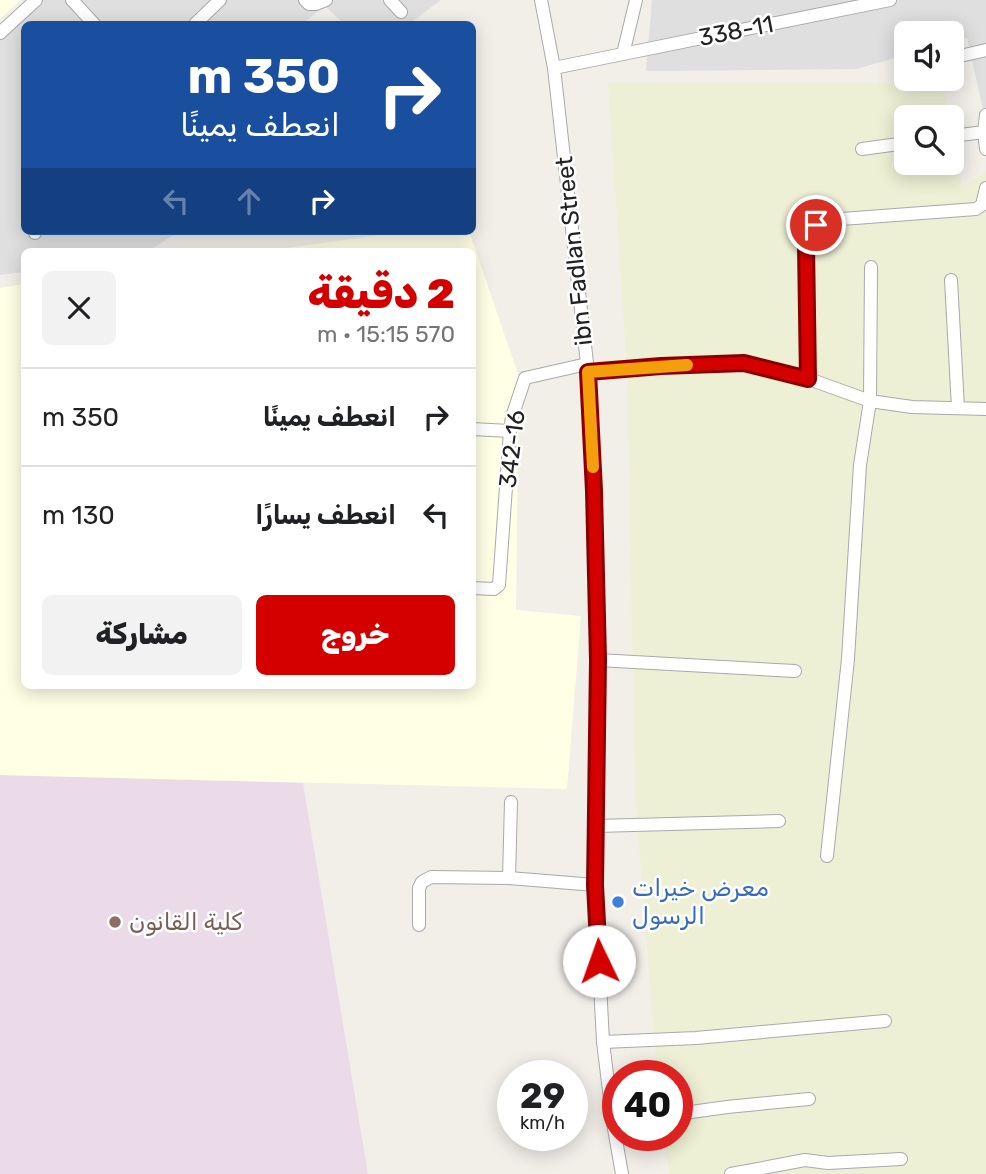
<!DOCTYPE html>
<html lang="ar">
<head>
<meta charset="utf-8">
<style>
	body { margin:0; font-family:Rubik,Cairo,sans-serif; background:#f2f2f2; color:#202124; direction:rtl; height:100vh; display:flex; flex-direction:column; font-size:26px; white-space:nowrap }
	* { box-sizing:border-box; margin:0 }
	p { font-size:23px; color:#757577 }
	.icon { flex:none; width:38px; height:38px; fill:none; stroke:currentColor; stroke-width:2; stroke-linecap:round; stroke-linejoin:round }
	.map { position:relative; flex:1; overflow:hidden; direction:ltr }
	.side { position:absolute; left:21px; top:248px; width:455px; height:441px; display:flex; flex-direction:column; background:#fff; border-radius:10px; box-shadow:0 4px 18px #0003; direction:rtl }
	.side>* { flex:none }
	.guide { position:absolute; left:21px; top:21px; width:455px; height:214px; border-radius:10px; box-shadow:0 4px 18px #0003; direction:rtl; background:#1a4fa0; color:#fff; overflow:hidden }
	.fabs { position:absolute; left:894px; top:21px; display:grid; gap:14px }
	.fabs a { display:grid; place-items:center; width:70px; height:70px; border-radius:10px; background:#fff; box-shadow:0 4px 18px #0003; font-size:35px }
	.speed { position:absolute; left:497px; top:1060px; display:flex; gap:14px; font-size:35px; font-weight:700; text-align:center }
	.speed>* { display:grid; place-content:center; width:91px; height:91px; border-radius:50%; background:#fff; box-shadow:0 4px 18px #0003; line-height:1 }
	.speed small { font-size:18px; font-weight:400 }
	.speed .limit { border:10px solid #d22; background:#fff; color:#111 }
	.pin { position:absolute; display:grid; place-items:center; width:60px; height:60px; color:#fff; margin:-30px; border:4px solid #fff; border-radius:50%; box-shadow:0 2px 7px #0007 }
	.me { position:absolute; width:77px; margin:-38px; rotate:357deg; stroke-linejoin:round; filter:drop-shadow(0 0 5px #0008) }
	.turn { display:flex; align-items:center; gap:24px; height:147px; padding:0 21px; font-size:32px }
	.turn .icon { width:91px; height:91px; stroke-width:2.5 }
	.turn b { display:block; font-size:49px; line-height:60px }
	.lanes { display:flex; align-items:center; height:66px; padding:0 21px; background:#0003; justify-content:center; gap:35px; direction:ltr }
	.lanes .off { opacity:.35 }
	.round { display:grid; place-items:center; flex:none; width:74px; height:74px; border-radius:10px; background:#f2f2f2 }
	.summary { display:flex; align-items:center; justify-content:space-between; height:119px; padding:0 21px }
	h1 { font-size:42px; font-weight:800; line-height:52px; color:#d40000 }
	.action { display:flex; gap:14px; margin-top:auto; padding:14px 21px }
	.action a { flex:1; height:80px; border-radius:10px; background:#d40000; color:#fff; font-size:28px; font-weight:800; line-height:80px; text-align:center }
	.action a+a { background:#f2f2f2; color:#202124 }
	ul { padding:0; list-style:none }
	li { display:flex; align-items:center; gap:21px; height:98px; padding:0 21px; border-top:2px solid #e0e0e0 }
	li div { flex:1 }
	li b { display:block; font-size:26px }
	li em { font-style:normal }
	.map>svg:first-child { display:block }
	.residential { fill:#e0dfdf }
	.industrial { fill:#ebdbe8 }
	.education { fill:#ffffe5 }
	.farmland { fill:#eef0d5 }
	.lines { fill:none; stroke-linecap:round; stroke-linejoin:round }
	.minor-casing { stroke:#a9a9a9; stroke-width:14 }
	.minor { stroke:#fff; stroke-width:12 }
	.route-casing { stroke:#8a0000; stroke-width:18 }
	.route { stroke:#d40000; stroke-width:12 }
	.slow { stroke:#f59e0b; stroke-width:12 }
	.shop-dot { fill:#3f7fe0; stroke:#fff; stroke-width:2.5 }
	.education-dot { fill:#8d6e63; stroke:#fff; stroke-width:2.5 }
	.labels { text-anchor:middle; dominant-baseline:central; stroke-width:5; stroke-linejoin:round; paint-order:stroke }
	.street-label { font-size:24px; fill:#222; stroke:#fff }
	.shop-label { font-size:24px; fill:#366cbe; stroke:#fff; text-anchor:start }
	.education-label { font-size:24px; fill:#785e54; stroke:#fff; text-anchor:start }
</style>
</head>
<body>
<div class="map">
<svg width="986" height="1174" viewBox="0 0 986 1174">
	<rect width="100%" height="100%" fill="#f2efe9"/>
	<g class="residential">
		<polygon points="32,0 441,0 409,24 344,24 325,6 302,24 24,24 24,231 180,231 147,252 24,252 24,272 0,275 0,28"/>
		<polygon points="652,0 986,0 986,123 967,38 952,42 952,33 906,33 906,55 856,69 646,71"/>
	</g>
	<polygon class="industrial" points="0,775 303,783 368,1174 0,1174"/>
	<g class="education">
		<polygon points="0,0 21,0 0,19"/>
		<polygon points="409,231 469,231 519,377 516,610 581,616 567,789 0,775 0,288 24,284 24,686 472,686 472,252 258,252"/>
	</g>
	<polygon class="farmland" points="608,83 943,83 949,117 906,117 906,163 952,163 952,132 962,187 986,172 986,1174 669,1174 664,1136 677,1136 677,1076 657,1076 635,794 627,372"/>
	<g class="lines">
		<g class="minor-casing">
			<g id="minor">
				<polyline points="72,0 94,24"/>
				<polyline points="305,0 309,4 316,4 326,0"/>
				<polyline points="390,0 401,12"/>
				<polyline points="541,0 554,68 588,372 594,491 598,660 595,885 603,1042 613,1123 622,1174"/>
				<polyline points="195,24 220,0"/>
				<polyline points="0,33 36,0"/>
				<polyline points="623,54 890,0"/>
				<polyline points="960,56 986,50"/>
				<polyline points="554,68 623,54 636,0"/>
				<polyline points="984,132 986,149"/>
				<polyline points="952,136 984,132 986,115"/>
				<polyline points="862,149 906,143"/>
				<polyline points="35,233 35,231"/>
				<polyline points="951,280 958,408"/>
				<polyline points="588,372 661,366 744,363 809,379 870,401 912,407 986,409"/>
				<path d="M809,379l-3,-133c5,-16 6,-20 22,-26l148,-11 6,-4 4,-17"/>
				<polyline points="472,429 510,431"/>
				<polyline points="472,588 494,589 499,585 510,431 512,417 525,378 587,364"/>
				<polyline points="598,660 795,671"/>
				<polyline points="596,826 779,821"/>
				<polyline points="827,856 848,659 860,465 870,401 871,267"/>
				<polyline points="509,878 511,802"/>
				<polyline points="419,925 419,888 422,882 431,877 509,878 595,885"/>
				<polyline points="603,1042 696,1038 885,1021"/>
				<polyline points="677,1114 727,1107 809,1099"/>
				<polyline points="731,1174 805,1160 828,1163 901,1159"/>
			</g>
		</g>
		<use href="#minor" class="minor"/>
	</g>
	<g class="lines">
		<g class="route-casing">
			<polyline id="route" points="599,961 595,885 598,660 594,491 588,372 661,366 744,363 808,379 806,246 810,233 816,225"/>
		</g>
		<use href="#route" class="route"/>
		<polyline class="slow" points="593,467 588,372 687,365"/>
	</g>
	<circle class="shop-dot" cx="618" cy="902" r="7"/>
	<circle class="education-dot" cx="115" cy="922" r="7"/>
	<g class="labels">
		<g class="street-label">
			<text transform="translate(736 31) rotate(-11)">338-11</text>
			<text transform="translate(574 251) rotate(-96)">ibn Fadlan Street</text>
			<text transform="translate(512 449) rotate(-83)">342-16</text>
		</g>
		<g class="shop-label">
			<text x="632" y="888">معرض خيرات<tspan x="632" dy="28">الرسول</tspan></text>
		</g>
		<g class="education-label">
			<text x="129" y="922">كلية القانون</text>
		</g>
	</g>
</svg>
<div class="fabs">
<a><svg class="icon" aria-label="sound" viewBox="0 0 24 24"><path d="M4 9h4l5-4v14l-5-4H4zM17 9q2 3 0 6"/></svg></a>
<a><svg class="icon" aria-label="search" viewBox="0 0 24 24"><circle cx="10" cy="10" r="6"/><path d="M15 15l6 6"/></svg></a>
</div>
<div class="speed"><div>29<small>km/h</small></div><div class="limit">40</div></div>
<div class="pin" style="left:816px;top:225px;background:#d93025"><svg class="icon" aria-label="arrive" viewBox="0 0 24 24"><path d="M6 21V4h12l-3 4 3 4H6"/></svg></div>
<svg class="me" style="left:599px;top:961px" viewBox="-20 -20 40 40"><circle r="19" fill="#fff"/><path d="M0-13L10 11 0 6-10 11z" fill="#d40000"/></svg>
<div class="guide">
<div class="turn"><svg class="icon" aria-label="right" viewBox="0 0 24 24"><path d="M7 20v-9h11M14 6l5 5-5 5"/></svg><div><b>350 m</b>انعطف يمينًا</div></div>
<div class="lanes"><svg class="icon off" aria-label="left" viewBox="0 0 24 24"><path d="M17 20v-9H6M10 6l-5 5 5 5"/></svg><svg class="icon off" aria-label="ahead" viewBox="0 0 24 24"><path d="M12 20V5M6 11l6-6 6 6"/></svg><svg class="icon" aria-label="right" viewBox="0 0 24 24"><path d="M7 20v-9h11M14 6l5 5-5 5"/></svg></div>
</div>
<section class="side">
<div class="summary"><div><h1>2 دقيقة</h1><p>570 m · 15:15</p></div><a class="round"><svg class="icon" aria-label="close" viewBox="0 0 24 24"><path d="M6 6l12 12M18 6L6 18"/></svg></a></div>
<ul>
<li><svg class="icon" aria-label="right" viewBox="0 0 24 24"><path d="M7 20v-9h11M14 6l5 5-5 5"/></svg><div><b>انعطف يمينًا</b></div><em>350 m</em></li>
<li><svg class="icon" aria-label="left" viewBox="0 0 24 24"><path d="M17 20v-9H6M10 6l-5 5 5 5"/></svg><div><b>انعطف يسارًا</b></div><em>130 m</em></li>
</ul>
<div class="action"><a>خروج</a><a>مشاركة</a></div>
</section>
</div>
</body>
</html>
